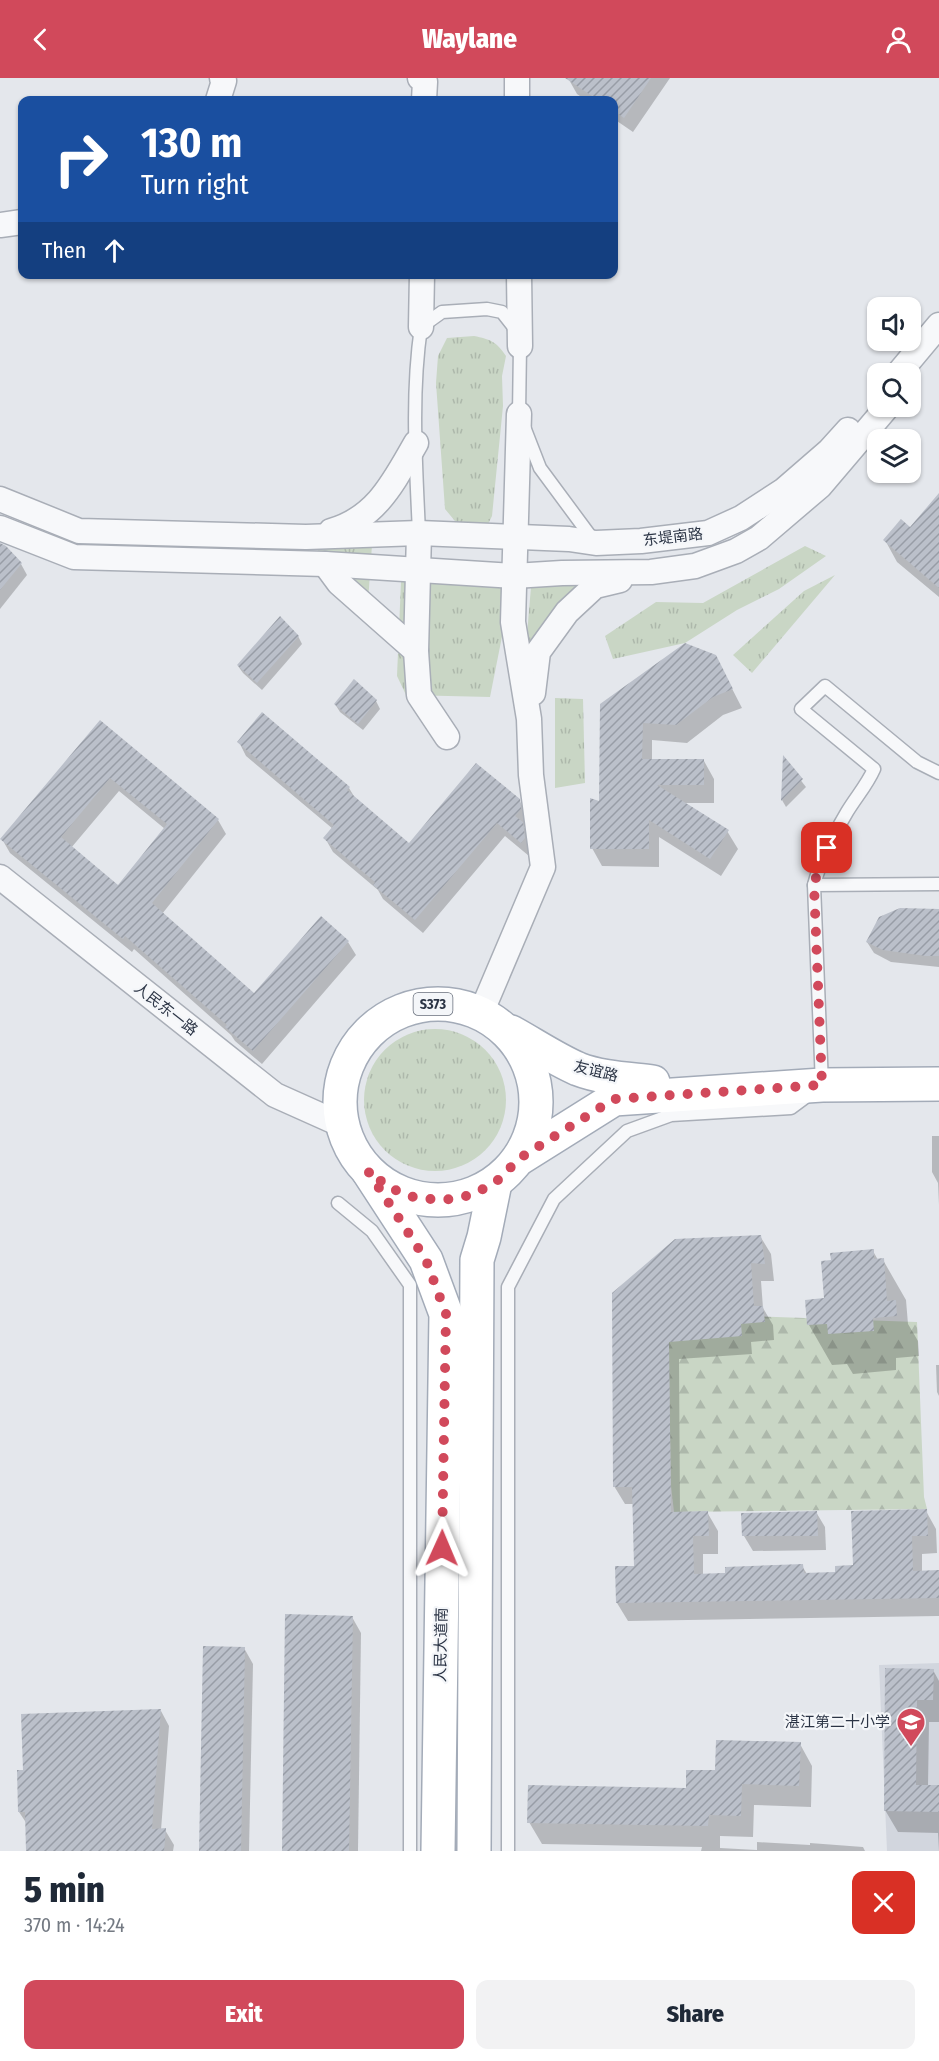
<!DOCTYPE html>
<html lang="en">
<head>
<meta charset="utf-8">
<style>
	body { margin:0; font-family:"Fira Sans Condensed","Noto Sans SC",sans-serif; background:#f2f2f3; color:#1f2937; height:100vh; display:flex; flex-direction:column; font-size:22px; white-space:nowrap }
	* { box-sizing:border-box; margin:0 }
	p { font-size:20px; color:#747a83 }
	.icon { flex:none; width:33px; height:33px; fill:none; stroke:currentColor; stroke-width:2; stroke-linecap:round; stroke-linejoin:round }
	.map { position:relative; height:1773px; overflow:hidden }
	.drawer { display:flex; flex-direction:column; background:#fff; flex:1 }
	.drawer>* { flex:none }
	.banner { position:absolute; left:18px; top:18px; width:600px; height:183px; border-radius:12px; box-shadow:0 2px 4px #0004; background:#1a4fa0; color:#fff; overflow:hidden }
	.fabs { position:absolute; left:867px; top:219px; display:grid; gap:12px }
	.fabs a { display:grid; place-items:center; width:54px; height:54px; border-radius:12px; background:#fff; box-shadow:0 2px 4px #0004; font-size:30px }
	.pin { position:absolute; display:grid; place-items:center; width:51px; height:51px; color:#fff; margin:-26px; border-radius:12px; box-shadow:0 3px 9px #0006 }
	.me { position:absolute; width:66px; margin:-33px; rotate:1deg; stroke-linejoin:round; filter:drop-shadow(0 0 4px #0008) }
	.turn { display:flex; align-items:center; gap:21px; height:126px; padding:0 24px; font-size:27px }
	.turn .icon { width:78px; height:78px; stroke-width:2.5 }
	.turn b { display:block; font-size:42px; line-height:51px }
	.then { display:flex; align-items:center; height:57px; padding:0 24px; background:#0003; gap:12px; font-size:22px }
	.round { display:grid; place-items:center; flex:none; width:63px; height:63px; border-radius:12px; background:#f2f2f3 }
	.overview { display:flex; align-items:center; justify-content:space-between; height:102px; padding:0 24px }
	h1 { font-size:36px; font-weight:800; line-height:45px }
	.action { display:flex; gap:12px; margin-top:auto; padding:12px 24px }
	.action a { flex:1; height:69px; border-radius:12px; background:#d1495b; color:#fff; font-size:24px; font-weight:800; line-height:69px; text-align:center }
	.action a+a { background:#f2f2f3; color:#1f2937 }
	header { display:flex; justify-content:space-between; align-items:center; height:78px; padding:0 24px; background:#d1495b; color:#fff; font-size:27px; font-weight:800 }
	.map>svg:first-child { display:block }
	.built { fill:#d2d6de }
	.grass { fill:url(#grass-tufts) }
	.forest { fill:url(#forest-firs) }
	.shadow { fill:#0003; fill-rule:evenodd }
	.building { fill:url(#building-hatch); fill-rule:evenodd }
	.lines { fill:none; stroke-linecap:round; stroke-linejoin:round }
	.service-casing { stroke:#a9aeb7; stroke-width:15 }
	.minor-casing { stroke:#a9aeb7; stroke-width:27 }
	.primary-casing { stroke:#a3abb8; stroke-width:36 }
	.service { stroke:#f7f8fa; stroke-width:12 }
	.minor { stroke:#f7f8fa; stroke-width:24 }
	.primary { stroke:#fff; stroke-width:33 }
	.route { stroke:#d1495b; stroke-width:10; stroke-dasharray:0 18 }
	.labels { text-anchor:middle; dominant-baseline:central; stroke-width:4.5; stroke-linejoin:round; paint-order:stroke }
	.shield { fill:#f4f6f9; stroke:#676e7b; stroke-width:1.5 }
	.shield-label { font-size:14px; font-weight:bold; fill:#2b3445 }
	.street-label { font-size:15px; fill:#2b3445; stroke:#f4f6f9 }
	.poi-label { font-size:15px; fill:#2b3445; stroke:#f4f6f9; text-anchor:end }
</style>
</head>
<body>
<header><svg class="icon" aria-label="back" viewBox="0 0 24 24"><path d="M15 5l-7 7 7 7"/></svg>Waylane<svg class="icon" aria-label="person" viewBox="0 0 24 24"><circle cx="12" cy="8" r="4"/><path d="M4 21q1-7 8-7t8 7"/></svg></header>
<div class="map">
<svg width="939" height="1773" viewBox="0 0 939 1773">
	<defs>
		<pattern id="grass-tufts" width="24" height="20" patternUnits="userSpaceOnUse" patternTransform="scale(1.5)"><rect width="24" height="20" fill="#c9d6c5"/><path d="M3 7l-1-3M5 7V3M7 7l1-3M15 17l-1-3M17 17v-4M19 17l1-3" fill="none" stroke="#adb8ab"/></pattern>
		<pattern id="forest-firs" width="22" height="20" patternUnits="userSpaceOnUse" patternTransform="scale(1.5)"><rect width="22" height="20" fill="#c9d6c5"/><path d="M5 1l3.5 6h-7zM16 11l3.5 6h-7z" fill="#adb8ab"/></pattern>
		<pattern id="building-hatch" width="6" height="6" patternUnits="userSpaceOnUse" patternTransform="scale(1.5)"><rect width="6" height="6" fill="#bbc0ca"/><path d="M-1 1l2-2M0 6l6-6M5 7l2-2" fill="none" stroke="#989da6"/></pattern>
	</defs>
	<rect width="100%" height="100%" fill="#e4e7ec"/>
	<polygon class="built" points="939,1585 939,1773 887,1773 879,1587"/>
	<g class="grass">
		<path d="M474,258c16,3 23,6 32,20l-4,20 1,30 -11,110 -5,10 -27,1 -15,-18 -9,-126 2,-27 9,-18z"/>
		<polygon points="306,460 372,467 368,524"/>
		<polygon points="805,468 826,478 779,511 737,532 685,565 613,581 605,558 656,524 703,525"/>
		<polygon points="402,480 514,498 490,619 406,617 397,598"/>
		<polygon points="589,497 526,568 531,509"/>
		<polygon points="835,497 752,595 733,577 804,513"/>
		<polygon points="555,620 583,621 585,705 555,710"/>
		<circle cx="435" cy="1022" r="71"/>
	</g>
	<polygon class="forest" points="668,1235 917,1244 924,1419 927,1431 674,1434 671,1408"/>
	<g class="shadow">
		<polygon points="568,0 670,0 633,54 614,41 614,22 586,22 577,16"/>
		<polygon points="447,196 471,196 471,199 449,200"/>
		<polygon points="939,417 939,519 897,484 885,462 910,451"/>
		<polygon points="0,467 21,486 27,497 0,531"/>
		<polygon points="298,558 302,566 262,612 243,595 238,588"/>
		<polygon points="725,597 742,630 723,637 687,665 652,662 652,682 704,683 714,701 714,725 683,725 727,753 738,771 721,798 659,759 659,789 602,788 592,770 601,726 602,626"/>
		<polygon points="376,623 380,631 363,652 340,634 335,626"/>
		<path d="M100,644l118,98 8,14 -64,80 92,81 94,-53 8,13 -94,109 -27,-23 -4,-6 -97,-86 -2,3 -122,-99 -8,-14zM119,713l46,38 -47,58 -47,-39z"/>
		<polygon points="239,664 349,710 355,720 409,767 519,722 527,736 528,745 524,749 530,759 532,775 529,778 505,758 423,855 383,821 378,812 333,774 325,760 333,751 246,678"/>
		<polygon points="784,681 806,709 786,729 782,722"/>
		<polygon points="939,832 939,889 891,884 874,875 867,864"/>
		<polygon points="932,1058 939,1058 939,1127 938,1105 932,1094"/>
		<polygon points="760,1158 771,1176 774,1203 761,1203 763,1230 773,1247 774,1262 751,1264 752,1276 679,1281 680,1435 707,1434 718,1453 718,1476 703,1476 703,1497 802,1488 807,1496 836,1495 855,1489 926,1433 936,1451 937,1475 922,1476 922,1494 939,1494 939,1569 939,1538 628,1543 617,1525 635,1489 634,1426 625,1426 614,1408 613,1215"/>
		<polygon points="873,1173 878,1182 883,1182 906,1222 908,1246 918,1263 919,1278 896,1280 896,1292 853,1296 847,1286 832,1287 809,1247 826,1221"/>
		<polygon points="936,1287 939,1287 939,1318 937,1314"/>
		<polygon points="816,1434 825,1449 826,1472 753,1473 744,1458"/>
		<polygon points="352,1539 361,1555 358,1773 283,1773"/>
		<polygon points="244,1570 253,1586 249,1773 201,1773"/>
		<polygon points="887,1592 933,1592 939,1603 939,1644 929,1644 928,1708 939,1709 939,1773 938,1755 898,1754 885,1732"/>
		<polygon points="161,1633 169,1648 161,1752 165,1752 174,1767 173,1773 28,1773 27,1746 19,1734 25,1693"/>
		<polygon points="800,1666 812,1688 811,1729 754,1727 753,1759 720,1758 720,1770 757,1772 757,1764 810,1767 810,1765 863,1769 865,1773 701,1773 702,1769 542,1766 529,1744 687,1711 717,1694"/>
	</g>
	<g class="building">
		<polygon points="565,0 651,0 624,40 614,33 614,22 598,22"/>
		<polygon points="939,415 939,510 883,462 901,441 910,449"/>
		<polygon points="0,465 6,468 22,485 0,512"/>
		<polygon points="280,538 299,558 257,605 237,587"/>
		<polygon points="685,565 716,577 733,611 713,619 676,647 643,645 642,681 704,681 704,707 657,707 729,752 710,781 649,742 649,771 590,771 590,720 599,723 600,626"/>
		<polygon points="354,601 377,622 358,646 334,626"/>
		<polygon points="262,634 350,709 347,712 409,765 476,685 520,721 521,731 515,738 523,744 525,760 521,765 497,745 415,842 373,807 375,804 323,760 334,747 237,664"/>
		<path d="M100,642l119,99 -67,84 102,90 67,-77 28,25 -96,110 -28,-24 2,-2 -102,-89 -2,3 -123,-100zM110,700l57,46 -49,61 -57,-48z"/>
		<polygon points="783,677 803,701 781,723"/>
		<polygon points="900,830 939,831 939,878 926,878 883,872 866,864 879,839"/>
		<polygon points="761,1157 765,1186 751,1185 754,1228 763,1228 765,1244 741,1246 742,1258 669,1264 671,1434 708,1433 709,1458 693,1458 694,1496 725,1495 725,1489 803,1486 804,1495 835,1494 835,1488 853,1487 851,1433 927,1431 928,1458 912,1458 913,1493 939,1492 939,1520 616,1525 615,1488 634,1488 632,1409 613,1409 612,1215 675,1161"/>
		<polygon points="874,1171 874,1181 884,1180 887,1223 896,1222 897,1238 873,1240 874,1253 828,1256 827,1246 807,1247 805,1222 824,1220 821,1183 831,1182 830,1175"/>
		<polygon points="817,1433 818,1458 742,1458 741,1435"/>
		<polygon points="285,1536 353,1538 349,1773 282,1773"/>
		<polygon points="203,1568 245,1569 241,1773 199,1773"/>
		<polygon points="885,1590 934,1591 933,1622 917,1622 916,1707 939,1707 939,1734 884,1733"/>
		<polygon points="161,1631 152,1751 166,1750 164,1773 26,1773 25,1734 18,1734 17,1692 23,1692 21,1636"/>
		<polygon points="716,1662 801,1664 799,1708 742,1706 741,1738 709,1737 708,1748 527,1745 528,1707 686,1710 686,1692 715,1692"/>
	</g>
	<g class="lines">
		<g class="service-casing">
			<g id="service">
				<path d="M419,455c-3,-68 -8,-138 2,-206l21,-15 45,-3 15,3 11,14 7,20 -1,68 21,54 54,73"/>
				<path d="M814,807c7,-27 19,-49 33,-73 9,-15 20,-27 27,-43l-73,-60 24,-23 92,76 22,11"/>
				<polyline points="338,1125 372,1153 410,1207 410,1773"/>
				<polyline points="508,1773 508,1209 554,1121 627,1053 671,1037 791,1030 822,1007 814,807 939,806"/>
			</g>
		</g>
		<g class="minor-casing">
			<g id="minor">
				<polyline points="420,0 425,4 424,22"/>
				<polyline points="517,0 517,22"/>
				<polyline points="218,22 224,3 222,0"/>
				<polyline points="0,147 22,144"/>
				<polyline points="519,196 520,268"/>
				<polyline points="421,249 422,196"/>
				<polyline points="898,296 939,247"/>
				<polyline points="0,421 79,453 306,459 419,455 569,461 596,465 641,463 708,455 741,440 784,412 829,373 848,352"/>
				<polyline points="0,450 74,479 325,486 514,498 562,495 651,494 695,488 736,473 759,460 820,408 888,328"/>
				<path d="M331,453c46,-13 63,-50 85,-88"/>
				<polyline points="325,486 339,505 416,573 419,617 447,659"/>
				<polyline points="416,573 419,455"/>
				<polyline points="533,615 538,574 567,534 595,508 620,502"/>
				<polyline points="0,799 275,1017 342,1047"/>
				<polyline points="481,935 543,789 531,697 529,641 513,544 519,336"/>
			</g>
		</g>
		<g class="primary-casing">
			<g id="primary">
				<circle cx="438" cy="1024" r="98"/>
				<path d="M511,954c22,12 44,27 67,37 23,9 51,10 75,13"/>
				<polyline points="520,1080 614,1021 822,1007 939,1006"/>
				<polyline points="368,1093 426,1182 446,1236 438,1773"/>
				<polyline points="474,1773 477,1182 484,1159 495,1105"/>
			</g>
		</g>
		<use href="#service" class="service"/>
		<use href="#minor" class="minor"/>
		<use href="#primary" class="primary"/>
	</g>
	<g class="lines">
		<polyline class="route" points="442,1470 446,1236 426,1182 368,1093 390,1110 416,1120 444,1122 471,1117 495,1105 520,1080 614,1021 822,1007 814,807 821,781 827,770"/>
	</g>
	<defs>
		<g id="school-pin" transform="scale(1.5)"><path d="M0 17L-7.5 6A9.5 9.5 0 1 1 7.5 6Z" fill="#d1495b" stroke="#f4f6f9"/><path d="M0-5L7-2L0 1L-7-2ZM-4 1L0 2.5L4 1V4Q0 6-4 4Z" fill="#fff"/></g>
	</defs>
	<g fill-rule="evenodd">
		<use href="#school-pin" x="911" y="1644"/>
	</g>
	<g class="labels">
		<rect class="shield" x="413.5" y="915" width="39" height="22" rx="4.5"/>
		<g class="shield-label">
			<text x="433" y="926">S373</text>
		</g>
		<g class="street-label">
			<text transform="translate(673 459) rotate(-7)">东堤南路</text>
			<text transform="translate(166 931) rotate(38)">人民东一路</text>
			<text transform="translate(596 993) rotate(14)">友谊路</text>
			<text transform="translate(441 1567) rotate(-89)">人民大道南</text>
		</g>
		<g class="poi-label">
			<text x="890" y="1644">湛江第二十小学</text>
		</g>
	</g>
</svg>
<div class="fabs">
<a><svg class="icon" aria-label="sound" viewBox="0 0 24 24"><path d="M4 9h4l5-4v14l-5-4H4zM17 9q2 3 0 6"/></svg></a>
<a><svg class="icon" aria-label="search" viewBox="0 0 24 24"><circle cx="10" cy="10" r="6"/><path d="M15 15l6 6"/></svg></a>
<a><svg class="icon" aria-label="layers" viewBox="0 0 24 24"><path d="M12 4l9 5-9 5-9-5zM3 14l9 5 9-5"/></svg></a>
</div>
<div class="pin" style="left:827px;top:770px;background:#d93025"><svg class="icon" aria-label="arrive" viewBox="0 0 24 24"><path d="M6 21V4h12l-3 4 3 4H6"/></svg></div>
<svg class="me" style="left:442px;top:1470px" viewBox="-20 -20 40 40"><path d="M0-17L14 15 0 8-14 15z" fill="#d1495b" stroke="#fff" stroke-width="4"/></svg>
<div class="banner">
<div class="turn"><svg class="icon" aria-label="right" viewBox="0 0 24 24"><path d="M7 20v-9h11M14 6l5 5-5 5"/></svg><div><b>130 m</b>Turn right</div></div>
<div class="then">Then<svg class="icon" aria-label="ahead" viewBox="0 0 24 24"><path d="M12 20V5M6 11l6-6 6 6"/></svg></div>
</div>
</div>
<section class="drawer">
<div class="overview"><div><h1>5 min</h1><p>370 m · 14:24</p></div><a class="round" style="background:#d93025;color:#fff"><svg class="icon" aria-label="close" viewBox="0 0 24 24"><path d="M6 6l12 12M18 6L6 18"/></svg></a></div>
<div class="action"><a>Exit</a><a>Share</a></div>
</section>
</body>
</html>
